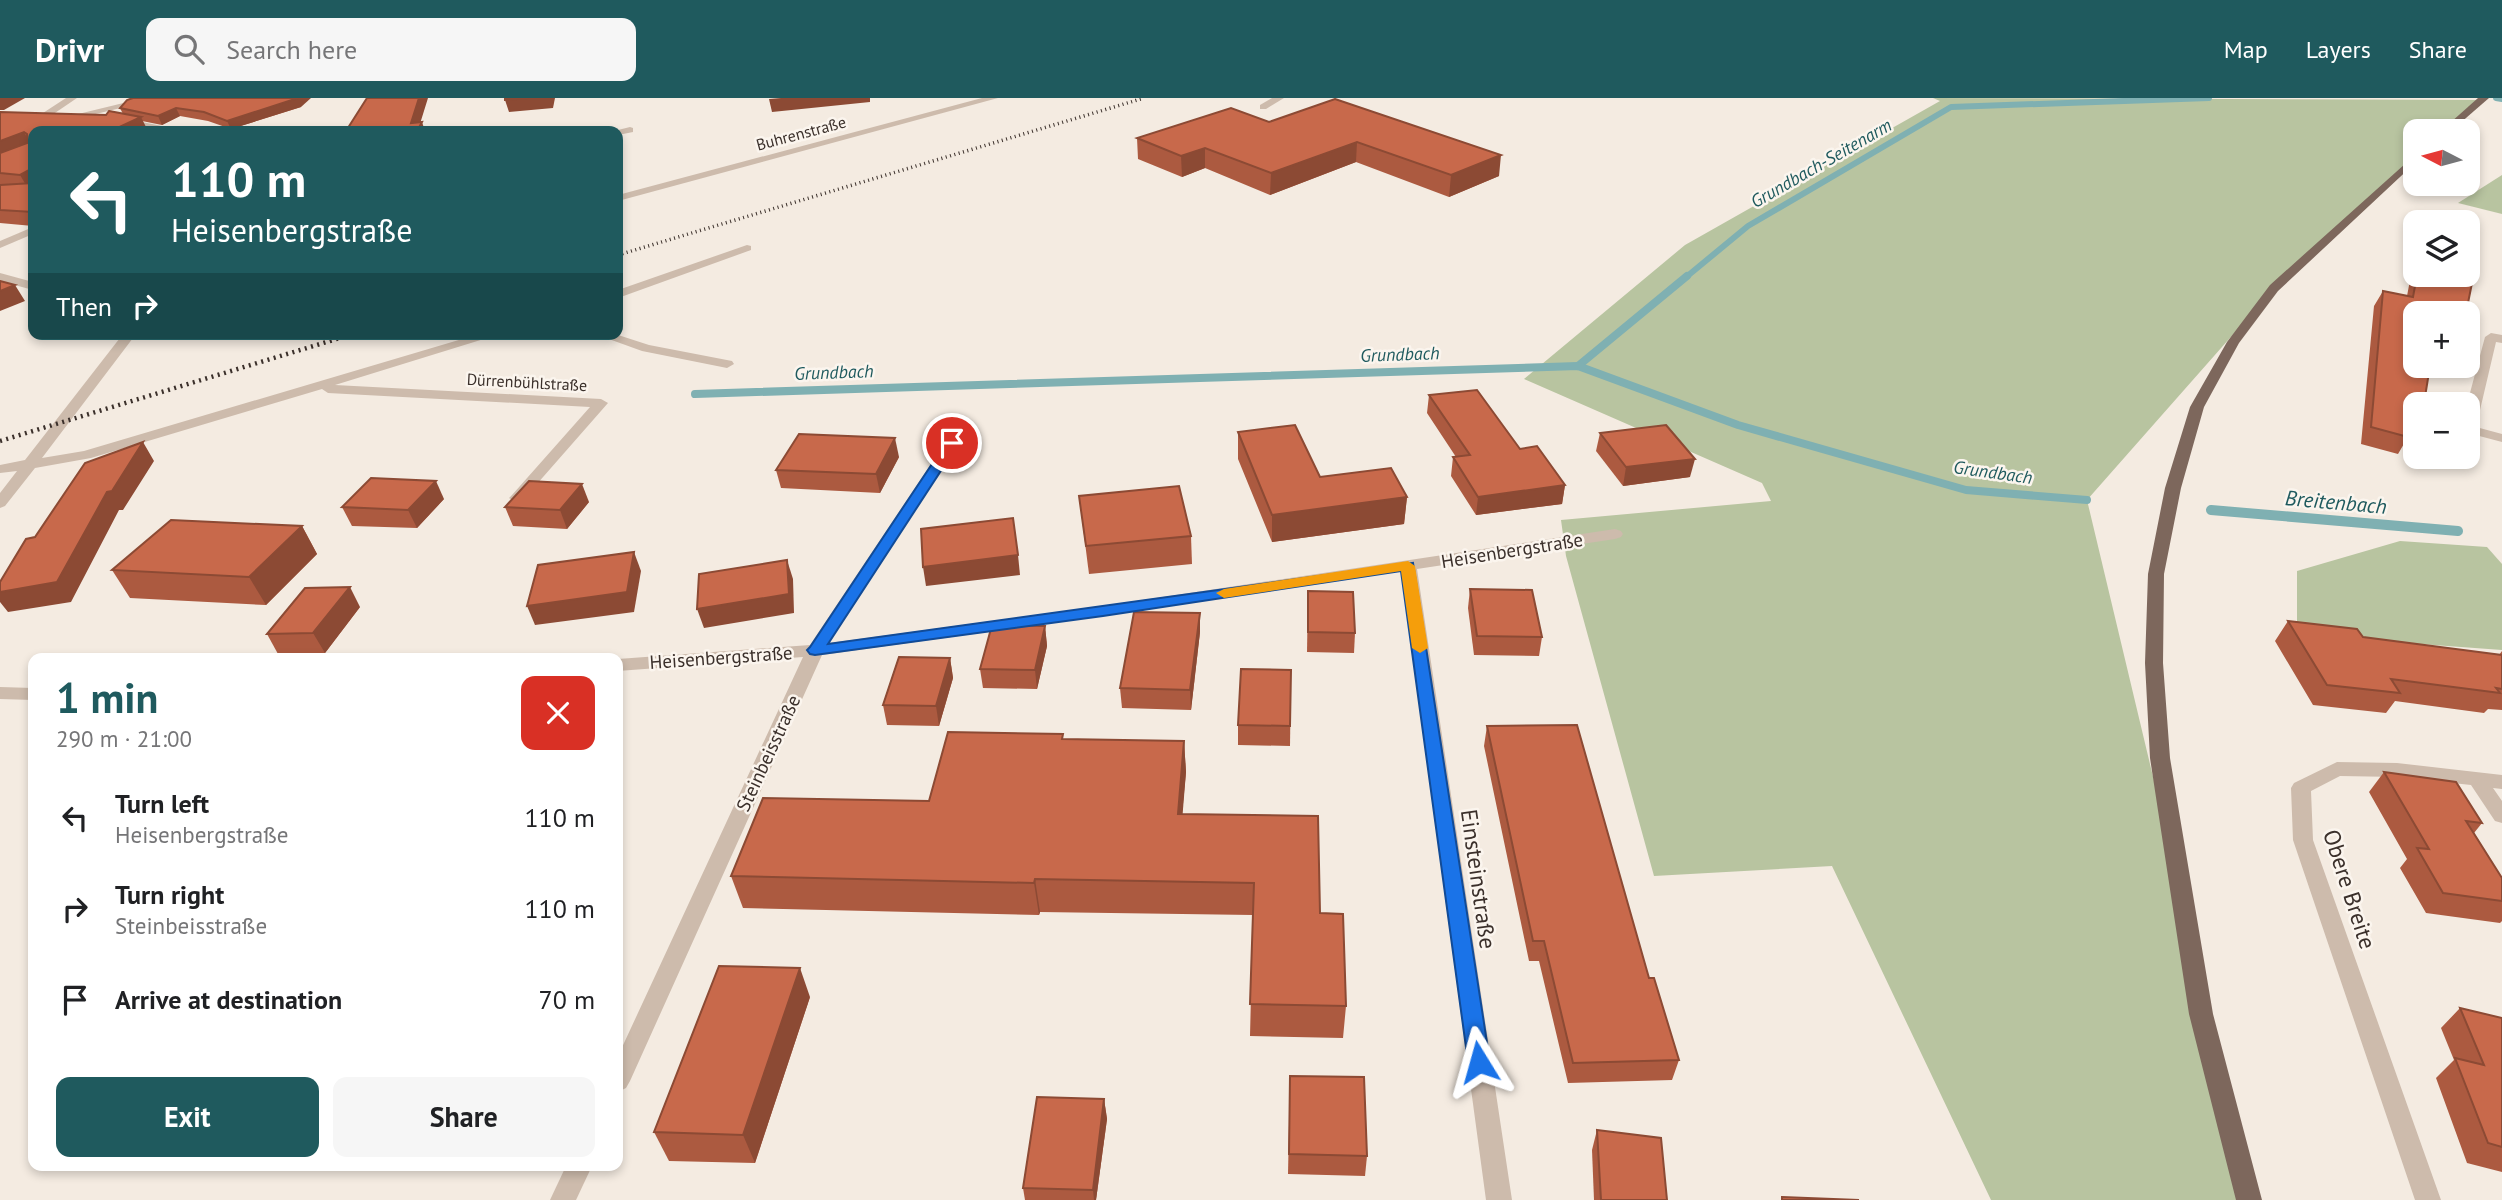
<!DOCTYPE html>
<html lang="en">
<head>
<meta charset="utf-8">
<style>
	body { margin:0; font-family:"PT Sans",sans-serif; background:#f6f6f6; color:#202124; height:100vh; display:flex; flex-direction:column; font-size:26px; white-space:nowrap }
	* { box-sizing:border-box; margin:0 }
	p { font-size:23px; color:#757577 }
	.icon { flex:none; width:38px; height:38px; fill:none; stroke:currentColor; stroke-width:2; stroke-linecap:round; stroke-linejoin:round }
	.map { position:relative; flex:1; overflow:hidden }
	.details { position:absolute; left:28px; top:555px; width:595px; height:518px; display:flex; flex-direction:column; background:#fff; border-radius:14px; box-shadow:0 4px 10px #0003 }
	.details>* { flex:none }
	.guide { position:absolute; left:28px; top:28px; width:595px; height:214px; border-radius:14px; box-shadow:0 4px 10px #0003; background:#1f5a5e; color:#fff; overflow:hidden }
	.needle { width:46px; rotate:276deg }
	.tools { position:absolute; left:2403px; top:21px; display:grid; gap:14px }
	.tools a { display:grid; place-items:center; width:77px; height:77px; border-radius:14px; background:#fff; box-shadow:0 4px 10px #0003; font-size:35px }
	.pin { position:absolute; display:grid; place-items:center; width:60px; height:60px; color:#fff; margin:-30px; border:4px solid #fff; border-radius:50%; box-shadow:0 2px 7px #0007 }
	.me { position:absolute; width:77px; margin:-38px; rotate:352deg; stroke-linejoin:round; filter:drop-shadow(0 0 5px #0008) }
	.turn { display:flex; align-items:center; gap:24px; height:147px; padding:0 28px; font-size:32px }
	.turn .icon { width:91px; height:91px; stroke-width:2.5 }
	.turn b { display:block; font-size:49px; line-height:60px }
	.then { display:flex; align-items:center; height:66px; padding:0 28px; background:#0003; gap:14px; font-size:26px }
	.round { display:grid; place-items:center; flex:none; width:74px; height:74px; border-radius:14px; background:#f6f6f6 }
	.summary { display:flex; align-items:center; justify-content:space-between; height:119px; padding:0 28px }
	h1 { font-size:42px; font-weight:700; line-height:52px; color:#1f5a5e }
	.primary-button { display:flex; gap:14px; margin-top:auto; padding:14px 28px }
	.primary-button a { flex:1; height:80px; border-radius:14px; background:#1f5a5e; color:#fff; font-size:28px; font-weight:700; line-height:80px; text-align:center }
	.primary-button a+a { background:#f6f6f6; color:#202124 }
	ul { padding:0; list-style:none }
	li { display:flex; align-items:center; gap:21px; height:91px; padding:0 28px }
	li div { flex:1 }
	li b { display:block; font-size:26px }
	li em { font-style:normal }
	header { display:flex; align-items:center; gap:42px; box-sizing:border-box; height:98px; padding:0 35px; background:#1f5a5e; color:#fff }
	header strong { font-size:33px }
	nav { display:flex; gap:38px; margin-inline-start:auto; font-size:24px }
	.search { width:490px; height:63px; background:#f6f6f6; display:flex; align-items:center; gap:18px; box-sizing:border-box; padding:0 24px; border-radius:14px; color:#757577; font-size:26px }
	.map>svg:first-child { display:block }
	.green { fill:#b8c4a0 }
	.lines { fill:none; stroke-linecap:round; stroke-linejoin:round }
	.stream-far2 { stroke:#7fb0b2; stroke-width:6 }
	.stream-far1 { stroke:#7fb0b2; stroke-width:8 }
	.stream { stroke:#7fb0b2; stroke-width:10 }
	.minor { fill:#cdbbac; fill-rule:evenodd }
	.major { fill:#7d675c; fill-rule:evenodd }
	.rail-far1 { stroke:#3b302b; stroke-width:3.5; stroke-dasharray:1 3.5; stroke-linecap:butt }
	.rail { stroke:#3b302b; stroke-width:4.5; stroke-dasharray:2 4.5; stroke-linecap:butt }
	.wall { fill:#ac5a40 }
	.shaded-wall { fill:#8c4a34 }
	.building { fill:#c8694b; stroke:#8c4a34; stroke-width:2 }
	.route { fill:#1a73e8; stroke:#114b97; stroke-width:2 }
	.slow { fill:#f59e0b }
	.labels { text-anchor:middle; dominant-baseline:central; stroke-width:5; stroke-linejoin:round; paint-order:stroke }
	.far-street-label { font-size:16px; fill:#3b302b; stroke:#fbf5ee }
	.far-water-label { font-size:18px; font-style:italic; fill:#1f5a5e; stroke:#fbf5ee }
	.street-label { font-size:19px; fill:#3b302b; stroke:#fbf5ee }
	.water-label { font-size:21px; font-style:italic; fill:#1f5a5e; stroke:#fbf5ee }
	.near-street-label { font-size:23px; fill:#3b302b; stroke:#fbf5ee }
</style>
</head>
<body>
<header>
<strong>Drivr</strong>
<div class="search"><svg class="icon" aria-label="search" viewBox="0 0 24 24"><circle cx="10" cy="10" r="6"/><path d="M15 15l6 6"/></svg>Search here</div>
<nav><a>Map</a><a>Layers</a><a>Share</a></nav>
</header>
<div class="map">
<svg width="2502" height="1102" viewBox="0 0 2502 1102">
	<rect width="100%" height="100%" fill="#f4ebe1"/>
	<g class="green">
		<polygon points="1933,0 2482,2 2446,33 2415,33 2415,60 2274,190 2087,402 2254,1102 1991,1102 1832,768 1654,778 1566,458 1561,422 1771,403 1762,385 1524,281 1685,147 1940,3"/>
		<polygon points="2502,77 2502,116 2458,105"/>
		<polygon points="2400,443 2487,449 2502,466 2502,552 2297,537 2297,473"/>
	</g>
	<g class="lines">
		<g class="stream-far2">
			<polyline points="2496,0 2502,1"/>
			<polyline points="1685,180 1748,128 1951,9 2209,0"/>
		</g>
		<g class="stream-far1">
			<polyline points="1578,268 1687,178"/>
			<polyline points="695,296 1578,268 1738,327 1966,392 2087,402"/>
			<polyline points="2211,412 2216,412"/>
		</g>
		<polyline class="stream" points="2211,412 2458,433"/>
		<g class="minor">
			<polygon points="66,0 77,0 49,19 43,19 43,15"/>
			<polygon points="144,0 162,0 75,21 70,18"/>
			<polygon points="982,0 998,0 618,103 618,97"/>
			<polygon points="1272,0 1284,0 1266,11 1260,11 1260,7"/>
			<polygon points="122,20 172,30 177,33 159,33 119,25 119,21"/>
			<polygon points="630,29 633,30 633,34 618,37 618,33 614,33"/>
			<polygon points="33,129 33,136 0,150 0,143"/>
			<polygon points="747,147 751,148 751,152 618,200 618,192"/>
			<polygon points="0,175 33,184 33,192 0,183"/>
			<polygon points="2491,235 2502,237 2502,245 2496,244 2476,329 2502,336 2502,344 2468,335 2467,306 2485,239"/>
			<polygon points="123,236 136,236 42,360 84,353 479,236 500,236 335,287 601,301 608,305 522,403 517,405 509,400 512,397 590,309 328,295 322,291 91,360 35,370 5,408 0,410 0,395 17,373 0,375 0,367 25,362"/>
			<polygon points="595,236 615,236 649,247 732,263 734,266 727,270 642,253"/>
			<polygon points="952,341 959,345 829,545 1103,508 1615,431 1621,433 1623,436 1621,439 1615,441 1417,471 1512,1102 1486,1102 1401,473 1103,518 822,557 630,983 626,990 618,994 618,958 803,559 618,573 618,561 810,547 947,342"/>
			<polygon points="0,589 33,590 33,602 0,601"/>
			<polygon points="2337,664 2397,665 2502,677 2502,691 2493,690 2502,703 2502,725 2495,723 2471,687 2397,679 2340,678 2311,693 2313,742 2441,1102 2415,1102 2293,742 2291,690 2294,685"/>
			<polygon points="566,1068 592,1068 576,1102 550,1102"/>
		</g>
		<g class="major">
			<polygon points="2478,0 2489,0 2451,33 2441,33"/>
			<polygon points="2415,57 2415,65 2278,193 2239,245 2204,309 2181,390 2164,476 2163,565 2170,660 2213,916 2262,1102 2236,1102 2189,916 2150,660 2145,565 2148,476 2165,390 2190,309 2227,244 2270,187"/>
		</g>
		<polyline class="rail-far1" points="618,157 1144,0"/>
		<polyline class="rail" points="0,343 353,236"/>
	</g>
	<g class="wall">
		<polygon points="301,9 231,31 208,23 180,18 162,27 142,23 148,33 33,33 33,128 0,125 0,14 106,17 123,16 120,10"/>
		<polygon points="1269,24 1499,78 1449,99 1356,64 1270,97 1205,70 1182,79 1138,61 1137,40"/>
		<polygon points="2415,171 2415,177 2463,177 2415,215 2425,299 2420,306 2415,306 2415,315 2414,316 2411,315 2408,339 2398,356 2361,346 2374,208 2383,193 2407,198 2411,177"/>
		<polygon points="1429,297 1520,351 1565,387 1562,406 1476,417 1451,378 1453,359 1456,359 1427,315"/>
		<polygon points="1238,334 1320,379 1407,399 1404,426 1272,444 1238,361"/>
		<polygon points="1600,335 1690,379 1623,388 1596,353"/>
		<polygon points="899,359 880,395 781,390 776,372"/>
		<polygon points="1079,398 1191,438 1192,466 1089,476"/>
		<polygon points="444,401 417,430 352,428 342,409"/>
		<polygon points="589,404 567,431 513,428 505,409"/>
		<polygon points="302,428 317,456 266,507 130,500 112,472"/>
		<polygon points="1470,491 1542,539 1539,558 1474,557 1468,510"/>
		<polygon points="1308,493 1355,535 1354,555 1307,554"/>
		<polygon points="360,509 325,555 278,556 267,536"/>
		<polygon points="2288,523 2363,539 2499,557 2502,553 2502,612 2488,611 2484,615 2395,603 2386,615 2313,607 2275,543"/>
		<polygon points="1045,528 1047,548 1037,591 983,590 980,571"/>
		<polygon points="1200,534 1191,612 1122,610 1120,590"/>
		<polygon points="950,560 953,580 939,628 887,627 883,607"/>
		<polygon points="1291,572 1290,648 1238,647 1238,627"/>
		<polygon points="1487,628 1649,880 1679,962 1672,982 1568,985 1539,863 1529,863 1484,648"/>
		<polygon points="1063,641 1184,643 1186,674 1182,716 1320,815 1346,908 1343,940 1250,938 1253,817 1040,814 1039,817 743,810 731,778 929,703"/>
		<polygon points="2384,674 2482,725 2474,735 2502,780 2502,823 2500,825 2426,815 2400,770 2407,761 2369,694"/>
		<polygon points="810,899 755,1065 669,1063 654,1034"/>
		<polygon points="2460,910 2502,920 2502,1074 2467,1065 2436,980 2454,962 2441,930"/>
		<polygon points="1290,978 1367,1058 1365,1078 1288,1076"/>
		<polygon points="1104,1001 1107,1021 1096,1102 1025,1102 1023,1090"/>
		<polygon points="1597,1032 1667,1102 1594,1102 1592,1052"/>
	</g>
	<g class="shaded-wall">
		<polygon points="0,0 25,0 4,12 0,12"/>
		<polygon points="298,0 311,0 301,9 231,31 227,23"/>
		<polygon points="419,0 428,0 419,29 422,24 425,33 414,33 411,25"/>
		<polygon points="528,0 555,0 553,10 509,14 505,2"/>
		<polygon points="781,0 870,0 870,4 772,14 769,1"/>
		<polygon points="176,10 180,18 162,27 158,18"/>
		<polygon points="141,19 148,33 111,33"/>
		<polygon points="24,34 32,49 0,61 0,43"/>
		<polygon points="1357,44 1356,64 1270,97 1271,75"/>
		<polygon points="1205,50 1205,70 1182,79 1181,58"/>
		<polygon points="1501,57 1499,78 1449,99 1451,77"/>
		<polygon points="33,70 33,90 29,92 20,77"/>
		<polygon points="15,187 25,203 0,213 0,193"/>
		<polygon points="895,340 899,359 880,395 876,376"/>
		<polygon points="143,344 154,363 123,412 119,412 71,504 8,514 0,504 0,494 107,394"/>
		<polygon points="1695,361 1690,379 1623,388 1626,369"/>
		<polygon points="436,383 444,401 417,430 408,412"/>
		<polygon points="582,386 589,404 567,431 560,412"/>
		<polygon points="1565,387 1562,406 1476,417 1478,399"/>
		<polygon points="1407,399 1404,426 1272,444 1272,417"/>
		<polygon points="302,428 317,456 266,507 249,479"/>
		<polygon points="634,454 641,473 634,514 535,527 527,508"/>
		<polygon points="1018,457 1020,477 926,488 923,469"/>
		<polygon points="787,462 793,481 794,515 704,530 697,511"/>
		<polygon points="350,489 360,509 325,555 313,535"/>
		<polygon points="1200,515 1200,534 1191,612 1190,592"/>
		<polygon points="1045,528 1047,548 1037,591 1035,572"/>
		<polygon points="950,560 953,580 939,628 936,608"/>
		<polygon points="1184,643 1186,674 1180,748 1178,716"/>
		<polygon points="1035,781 1040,814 1039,817 1034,785"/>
		<polygon points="800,870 810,899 755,1065 743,1037"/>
		<polygon points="1104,1001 1107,1021 1096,1102 1094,1102 1093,1092"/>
	</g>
	<g class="building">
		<polygon points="133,0 298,0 227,23 204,14 176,10 158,18 120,10 127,2"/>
		<polygon points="367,0 419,0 411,25 422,24 417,33 346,33"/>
		<polygon points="505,0 528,0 505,2"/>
		<polygon points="1335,1 1501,57 1451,77 1357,44 1271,75 1205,50 1181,58 1137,40 1231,10 1269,24"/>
		<polygon points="109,13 141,19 111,33 33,33 33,70 20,77 0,75 0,55 27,45 27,36 24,34 0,43 0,14 106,17"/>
		<polygon points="33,85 33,114 0,112 0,87"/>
		<polygon points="2417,177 2463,177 2463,178 2473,180 2466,215 2415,215 2415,268 2430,268 2425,299 2413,296 2408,339 2371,329 2383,193 2413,199"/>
		<polygon points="0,183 15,187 0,193"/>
		<polygon points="1477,292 1520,351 1537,348 1565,387 1478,399 1453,359 1470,357 1429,297"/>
		<polygon points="1295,327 1320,379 1391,370 1407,399 1272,417 1238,334"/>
		<polygon points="1666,327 1695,361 1626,369 1600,335"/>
		<polygon points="799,336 895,340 876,376 776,372"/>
		<polygon points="143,344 112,393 107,394 57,484 0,494 0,484 26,441 35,439 85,365"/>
		<polygon points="371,380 436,383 408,412 342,409"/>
		<polygon points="529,383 582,386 560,412 505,409"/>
		<polygon points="1179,388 1191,438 1086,448 1079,398"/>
		<polygon points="1013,420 1018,457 923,469 921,431"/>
		<polygon points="171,422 302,428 249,479 112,472"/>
		<polygon points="634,454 627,494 527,508 538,467"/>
		<polygon points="787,462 789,496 697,511 699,476"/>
		<polygon points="350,489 313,535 267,536 305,490"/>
		<polygon points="1470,491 1532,492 1542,539 1477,538"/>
		<polygon points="1308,493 1353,494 1355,535 1308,534"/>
		<polygon points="1134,514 1200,515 1190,592 1120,590"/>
		<polygon points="2288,523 2357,531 2363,539 2502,557 2502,591 2496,590 2500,595 2391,581 2400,595 2327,587"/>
		<polygon points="992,527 1045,528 1035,572 980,571"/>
		<polygon points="899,559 950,560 936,608 883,607"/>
		<polygon points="1241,571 1291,572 1290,628 1238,627"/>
		<polygon points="1577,627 1649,880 1654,880 1679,962 1573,965 1544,843 1533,843 1487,628"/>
		<polygon points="948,634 1063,636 1062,641 1184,643 1178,716 1318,718 1320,815 1343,816 1346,908 1250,906 1254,785 1035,781 1034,785 731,778 763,700 929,703"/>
		<polygon points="2384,674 2456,684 2482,725 2466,723 2502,780 2502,803 2443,795 2417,750 2429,751"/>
		<polygon points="719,868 800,870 743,1037 654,1034"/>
		<polygon points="2460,910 2502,920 2502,1049 2488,1045 2455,960 2484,967"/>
		<polygon points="1290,978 1364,979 1367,1058 1289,1056"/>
		<polygon points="1037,999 1104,1001 1093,1092 1023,1090"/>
		<polygon points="1597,1032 1661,1040 1667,1102 1601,1102"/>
		<polygon points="1782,1099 1859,1102 1782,1102"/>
	</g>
	<polygon class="route" points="952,341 959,345 828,546 1413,465 1490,964 1487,971 1479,973 1471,971 1468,964 1401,473 1103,518 815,557 810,556 807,552 810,549 946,345"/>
	<polygon class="slow" points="1408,463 1415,468 1428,550 1420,555 1412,550 1401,473 1224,500 1216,495 1224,491"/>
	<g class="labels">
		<g class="far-street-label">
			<text transform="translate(801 35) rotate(-15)">Buhrenstraße</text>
			<text transform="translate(527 284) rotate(3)">Dürrenbühlstraße</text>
		</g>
		<g class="far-water-label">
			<text transform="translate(1821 65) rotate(-30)">Grundbach-Seitenarm</text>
			<text transform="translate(1400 256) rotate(-2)">Grundbach</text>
			<text transform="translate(834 274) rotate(-2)">Grundbach</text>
			<text transform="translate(1993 374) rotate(8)">Grundbach</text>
		</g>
		<g class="street-label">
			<text transform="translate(1512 452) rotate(-9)">Heisenbergstraße</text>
			<text transform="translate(721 559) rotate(-4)">Heisenbergstraße</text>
			<text transform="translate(768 655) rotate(-65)">Steinbeisstraße</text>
		</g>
		<g class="water-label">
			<text transform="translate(2336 404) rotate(5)">Breitenbach</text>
		</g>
		<g class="near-street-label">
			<text transform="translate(1479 781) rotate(82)">Einsteinstraße</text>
			<text transform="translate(2350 791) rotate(72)">Obere Breite</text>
		</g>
	</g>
</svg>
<div class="tools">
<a><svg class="needle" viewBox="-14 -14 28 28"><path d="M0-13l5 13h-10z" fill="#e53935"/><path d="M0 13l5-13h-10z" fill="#757577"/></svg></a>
<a><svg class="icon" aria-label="layers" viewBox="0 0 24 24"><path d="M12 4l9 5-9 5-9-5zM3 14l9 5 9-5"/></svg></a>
<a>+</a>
<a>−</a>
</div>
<div class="pin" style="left:952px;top:345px;background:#d93025"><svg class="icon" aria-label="arrive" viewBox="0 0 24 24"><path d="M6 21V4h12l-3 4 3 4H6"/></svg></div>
<svg class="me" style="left:1479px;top:964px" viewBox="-20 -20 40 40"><path d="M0-17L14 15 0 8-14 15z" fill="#1a73e8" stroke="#fff" stroke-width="4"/></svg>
<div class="guide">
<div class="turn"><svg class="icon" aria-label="left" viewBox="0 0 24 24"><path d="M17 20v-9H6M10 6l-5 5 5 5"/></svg><div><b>110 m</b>Heisenbergstraße</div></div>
<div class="then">Then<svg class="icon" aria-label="right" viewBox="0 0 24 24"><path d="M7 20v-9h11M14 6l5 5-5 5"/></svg></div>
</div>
<section class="details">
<div class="summary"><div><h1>1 min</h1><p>290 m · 21:00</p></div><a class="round" style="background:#d93025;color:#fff"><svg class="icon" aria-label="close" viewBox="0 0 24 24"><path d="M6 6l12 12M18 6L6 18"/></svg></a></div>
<ul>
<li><svg class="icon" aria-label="left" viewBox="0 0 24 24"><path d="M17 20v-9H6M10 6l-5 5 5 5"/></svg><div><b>Turn left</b><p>Heisenbergstraße</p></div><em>110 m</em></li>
<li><svg class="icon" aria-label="right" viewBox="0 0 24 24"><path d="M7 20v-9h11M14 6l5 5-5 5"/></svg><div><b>Turn right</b><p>Steinbeisstraße</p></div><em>110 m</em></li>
<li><svg class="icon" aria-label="arrive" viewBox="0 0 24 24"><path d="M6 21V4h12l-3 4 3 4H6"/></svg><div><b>Arrive at destination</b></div><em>70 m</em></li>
</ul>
<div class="primary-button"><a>Exit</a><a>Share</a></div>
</section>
</div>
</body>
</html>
